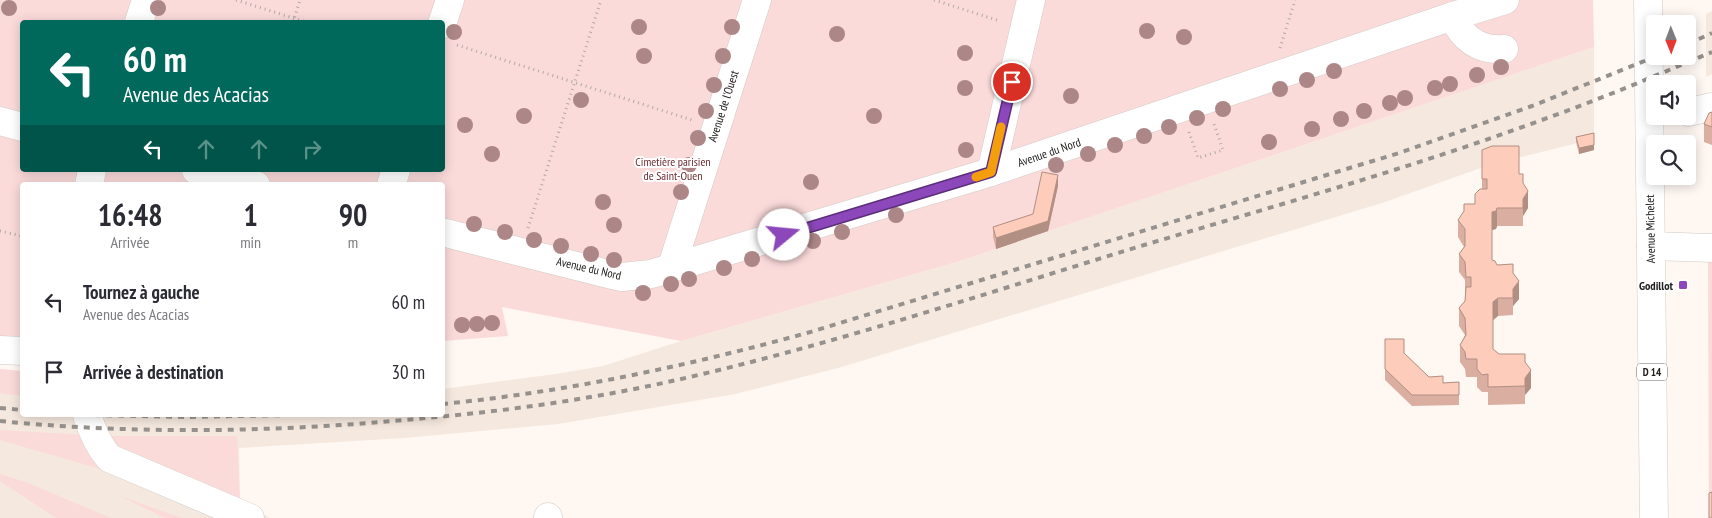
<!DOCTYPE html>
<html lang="fr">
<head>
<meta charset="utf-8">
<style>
	body { margin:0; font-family:"PT Sans Narrow",sans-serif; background:#f2f2f3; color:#2b2b33; height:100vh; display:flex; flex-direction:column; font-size:19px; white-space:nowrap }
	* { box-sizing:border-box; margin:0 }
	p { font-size:16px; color:#7c7c81 }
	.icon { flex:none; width:28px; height:28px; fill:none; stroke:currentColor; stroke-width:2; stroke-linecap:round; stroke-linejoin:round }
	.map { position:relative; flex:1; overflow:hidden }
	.side { position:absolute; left:20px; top:182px; width:425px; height:235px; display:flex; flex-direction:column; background:#fff; border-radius:5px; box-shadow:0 2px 12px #0003 }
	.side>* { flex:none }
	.guide { position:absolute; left:20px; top:20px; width:425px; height:152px; border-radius:5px; box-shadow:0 2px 12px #0003; background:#00695c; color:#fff; overflow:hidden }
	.needle { width:32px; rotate:179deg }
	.fabs { position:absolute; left:1646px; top:15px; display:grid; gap:10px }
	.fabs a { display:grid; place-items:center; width:50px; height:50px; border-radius:5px; background:#fff; box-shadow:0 2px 12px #0003; font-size:25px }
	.pin { position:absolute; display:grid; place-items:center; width:42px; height:42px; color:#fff; margin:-21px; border:2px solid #fff; border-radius:50%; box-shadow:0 1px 5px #0007 }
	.me { position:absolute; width:55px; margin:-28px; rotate:73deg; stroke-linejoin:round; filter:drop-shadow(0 0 4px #0008) }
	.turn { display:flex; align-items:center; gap:18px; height:105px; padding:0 20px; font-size:22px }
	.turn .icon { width:65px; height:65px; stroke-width:2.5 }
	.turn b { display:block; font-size:35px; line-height:42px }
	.lanes { display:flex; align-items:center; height:48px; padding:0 20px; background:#0003; justify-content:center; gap:25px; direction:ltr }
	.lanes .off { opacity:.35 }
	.eta { display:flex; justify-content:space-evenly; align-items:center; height:85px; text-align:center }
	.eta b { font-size:30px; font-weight:600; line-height:35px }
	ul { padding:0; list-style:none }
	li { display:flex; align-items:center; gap:15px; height:70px; padding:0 20px }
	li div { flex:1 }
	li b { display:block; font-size:19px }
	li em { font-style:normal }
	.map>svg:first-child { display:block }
	.built { fill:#f5e8de }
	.green { fill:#fbdada; fill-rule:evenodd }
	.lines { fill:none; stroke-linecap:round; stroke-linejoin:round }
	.minor-casing { stroke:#d1cbc6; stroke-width:29 }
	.major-casing { stroke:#d1cbc6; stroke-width:29 }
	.path { stroke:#afaaa6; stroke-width:3; stroke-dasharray:1 4; stroke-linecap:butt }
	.minor { stroke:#fff; stroke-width:28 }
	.major { stroke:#fff; stroke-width:28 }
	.rail { stroke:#96918d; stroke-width:4; stroke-dasharray:6 6; stroke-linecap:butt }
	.tree { fill:#ad8787 }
	.wall { fill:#daafa1 }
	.shaded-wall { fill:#b18f83 }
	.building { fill:#fdccbb; stroke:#b18f83 }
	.route-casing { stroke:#5b2e79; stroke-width:12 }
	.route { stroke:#8c47ba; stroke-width:9 }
	.slow { stroke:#f59e0b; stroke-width:9 }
	.poi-dot { fill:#8c47ba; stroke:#fff; stroke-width:2 }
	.labels { text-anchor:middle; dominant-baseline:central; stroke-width:4; stroke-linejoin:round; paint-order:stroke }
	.shield { fill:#fff; stroke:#656462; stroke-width:1 }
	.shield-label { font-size:11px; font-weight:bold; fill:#23211f }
	.street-label { font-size:12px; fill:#23211f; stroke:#fff }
	.park-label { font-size:12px; fill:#6b2c30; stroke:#fff }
	.poi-label { font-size:12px; font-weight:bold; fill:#23211f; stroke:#fff; text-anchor:end }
</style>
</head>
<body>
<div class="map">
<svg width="1712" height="518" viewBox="0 0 1712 518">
	<rect width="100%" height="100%" fill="#fef7f2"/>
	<g class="built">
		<polygon points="1712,11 1712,74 1706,77 1706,14"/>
		<polygon points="1594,47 1594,139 1492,164 1385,202 838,368 735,394 558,424 404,438 239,448 240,500 270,518 0,518 0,387 22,389 22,415 442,415 443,389 556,374 603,366 681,341 960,261"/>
	</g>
	<g class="green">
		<path d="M0,0h1593l1,47 -634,214 -279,80 -179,-34 6,29 -65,5 -1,-156h-420v159l-22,-2zM22,22h420v148h-420z"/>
		<polygon points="1708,256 1712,258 1712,513 1709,515"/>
		<polygon points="0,369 22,371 22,396 0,393"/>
		<polygon points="0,430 85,435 104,470 0,440"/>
		<polygon points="106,436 237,436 240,500 123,458"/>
		<polygon points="0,474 28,483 111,518 56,518 0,481"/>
		<polygon points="120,496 182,518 165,518"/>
	</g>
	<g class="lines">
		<g class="minor-casing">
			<g id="minor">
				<path d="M1453,16c9,23 27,35 51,33"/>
				<polyline points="139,22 146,0"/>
				<polyline points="442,24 450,0"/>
				<polyline points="1688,112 1712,107"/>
				<polyline points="0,121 22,127"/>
				<polyline points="196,170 256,185"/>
				<polyline points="991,172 1031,0"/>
				<polyline points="89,185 92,170"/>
				<polyline points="391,185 396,170"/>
				<polyline points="442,232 608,274 622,277 651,274 991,172 1453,16 1505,0"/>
				<polyline points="1651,246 1712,248"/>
				<polyline points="671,269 757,0"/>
				<polyline points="0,350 22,351"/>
				<path d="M87,415c5,16 11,30 22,43l141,60"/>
				<polyline points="548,517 548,518"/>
			</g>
		</g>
		<g class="major-casing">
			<polyline id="major" points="1648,0 1654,518"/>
		</g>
		<g class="path">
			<polyline points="236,0 306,22"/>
			<polyline points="934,0 1000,21"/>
			<polyline points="293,22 300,0"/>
			<polyline points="457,45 692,120"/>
			<polyline points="1280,48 1295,0"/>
			<polyline points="1189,132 1198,158 1223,150 1214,124"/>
			<polyline points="528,228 601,0"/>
			<polyline points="0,231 22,236"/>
		</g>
		<use href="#minor" class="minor"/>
		<use href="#major" class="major"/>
		<g class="rail">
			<polyline points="1688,44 1712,33"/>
			<path d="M442,404c124,-12 245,-38 365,-71l592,-180 133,-47 125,-50"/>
			<polyline points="0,408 22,410"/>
			<polyline points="94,415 184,417 289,415"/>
			<path d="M0,421c141,14 284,11 426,-3 79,-7 159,-18 237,-35 160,-35 320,-89 478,-137 133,-40 267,-77 398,-125 59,-21 116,-45 173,-69"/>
		</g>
	</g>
	<g class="tree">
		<circle cx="9" cy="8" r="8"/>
		<circle cx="158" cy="8" r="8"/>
		<circle cx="639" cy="27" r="8"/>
		<circle cx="732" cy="27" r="8"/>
		<circle cx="1147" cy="31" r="8"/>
		<circle cx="454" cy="32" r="8"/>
		<circle cx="837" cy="34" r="8"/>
		<circle cx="1184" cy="37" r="8"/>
		<circle cx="965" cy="53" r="8"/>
		<circle cx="644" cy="56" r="8"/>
		<circle cx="723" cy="56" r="8"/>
		<circle cx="1501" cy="67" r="8"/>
		<circle cx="1334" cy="71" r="8"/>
		<circle cx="1477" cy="75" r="8"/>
		<circle cx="1307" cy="80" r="8"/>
		<circle cx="1450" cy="84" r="8"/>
		<circle cx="714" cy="85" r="8"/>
		<circle cx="965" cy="88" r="8"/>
		<circle cx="1435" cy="88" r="8"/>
		<circle cx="1280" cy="89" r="8"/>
		<circle cx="1071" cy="96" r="8"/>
		<circle cx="1405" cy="98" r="8"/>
		<circle cx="581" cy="100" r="8"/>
		<circle cx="1390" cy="103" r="8"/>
		<circle cx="1223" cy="109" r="8"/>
		<circle cx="706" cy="111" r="8"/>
		<circle cx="1364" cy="111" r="8"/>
		<circle cx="524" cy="116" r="8"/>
		<circle cx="874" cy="116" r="8"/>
		<circle cx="1197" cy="118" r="8"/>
		<circle cx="1341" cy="119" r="8"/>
		<circle cx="465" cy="125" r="8"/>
		<circle cx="1169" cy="127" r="8"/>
		<circle cx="1312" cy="129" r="8"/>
		<circle cx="1144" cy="136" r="8"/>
		<circle cx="698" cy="138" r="8"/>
		<circle cx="1269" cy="142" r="8"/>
		<circle cx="1115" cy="145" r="8"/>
		<circle cx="966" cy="150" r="8"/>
		<circle cx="492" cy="154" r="8"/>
		<circle cx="1088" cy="154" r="8"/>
		<circle cx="689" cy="165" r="8"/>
		<circle cx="1056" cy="165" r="8"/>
		<circle cx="811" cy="182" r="8"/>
		<circle cx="681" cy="192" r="8"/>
		<circle cx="603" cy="202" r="8"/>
		<circle cx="896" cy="215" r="8"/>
		<circle cx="474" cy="224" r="8"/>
		<circle cx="614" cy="225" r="8"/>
		<circle cx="505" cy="232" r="8"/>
		<circle cx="842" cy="232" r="8"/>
		<circle cx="534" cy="240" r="8"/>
		<circle cx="813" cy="241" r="8"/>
		<circle cx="561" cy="246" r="8"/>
		<circle cx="785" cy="249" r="8"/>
		<circle cx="591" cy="254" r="8"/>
		<circle cx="752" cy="259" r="8"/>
		<circle cx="614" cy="260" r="8"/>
		<circle cx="724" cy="268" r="8"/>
		<circle cx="689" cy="279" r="8"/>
		<circle cx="671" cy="284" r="8"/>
		<circle cx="643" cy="293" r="8"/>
		<circle cx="492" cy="323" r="8"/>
		<circle cx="477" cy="324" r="8"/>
		<circle cx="462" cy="325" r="8"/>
	</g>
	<g class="wall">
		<polygon points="1712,112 1712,145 1704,142 1704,124"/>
		<polygon points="1594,133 1594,150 1579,154 1576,142 1576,137"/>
		<polygon points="1482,150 1519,174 1523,183 1528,208 1523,216 1523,226 1497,226 1496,229 1492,230 1492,260 1497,265 1513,273 1519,299 1513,306 1513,315 1498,316 1493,320 1493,349 1499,354 1525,362 1531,388 1525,395 1525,404 1488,405 1488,392 1482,392 1477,387 1477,377 1466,377 1465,369 1460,362 1460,345 1465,335 1459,326 1459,308 1465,301 1465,280 1459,272 1459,254 1464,247 1458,237 1458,220 1475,204 1482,189"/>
		<polygon points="1058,186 1048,231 996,249 993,237 993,227 1033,214"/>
		<polygon points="1385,339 1404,353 1429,377 1443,383 1459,382 1459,405 1412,406 1385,380"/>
	</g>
	<g class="shaded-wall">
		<polygon points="1594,145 1594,150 1579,154 1579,148"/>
		<polygon points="1058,175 1058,186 1048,231 996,249 996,238 1048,221"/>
		<polygon points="1528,191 1528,208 1523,216 1523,199"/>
		<polygon points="1497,208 1497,226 1496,229 1492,230 1492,212"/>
		<polygon points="1519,281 1519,299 1513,306 1513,289"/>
		<polygon points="1498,298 1498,316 1493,320 1493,302"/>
		<polygon points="1531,370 1531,388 1525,395 1525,378"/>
	</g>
	<g class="building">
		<polygon points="1712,112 1712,127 1704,124 1709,113"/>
		<polygon points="1594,133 1594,145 1579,148 1576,137"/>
		<polygon points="1492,146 1519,146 1519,174 1523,174 1523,183 1528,191 1523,199 1523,208 1497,208 1496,211 1492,212 1492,260 1495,261 1497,265 1513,264 1513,273 1519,281 1513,289 1513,298 1498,298 1493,302 1493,349 1499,354 1525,354 1525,362 1531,370 1525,378 1525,386 1488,387 1488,374 1482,375 1477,369 1477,359 1466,359 1465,352 1460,345 1466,335 1465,318 1459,308 1465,301 1466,287 1471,287 1471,277 1466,277 1465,262 1459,254 1465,246 1465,229 1458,220 1464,211 1464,204 1475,204 1475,194 1480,189 1487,189 1487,179 1482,179 1482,150"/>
		<polygon points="1042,172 1058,175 1048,221 996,238 993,227 1033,214"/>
		<polygon points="1385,339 1404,339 1404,353 1429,377 1443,376 1443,383 1459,382 1459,395 1412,395 1385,369"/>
		<polygon points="1712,492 1712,518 1709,518 1709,493"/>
	</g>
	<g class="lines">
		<g class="route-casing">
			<polyline id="route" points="784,235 991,172 1012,82"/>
		</g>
		<use href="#route" class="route"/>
		<polyline class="slow" points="976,177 991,172 1001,127"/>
	</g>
	<rect class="poi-dot" x="1678" y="280" width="10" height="10" rx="2.5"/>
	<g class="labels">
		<rect class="shield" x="1637" y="363.5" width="30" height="17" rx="4"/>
		<g class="shield-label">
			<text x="1652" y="372">D 14</text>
		</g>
		<g class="street-label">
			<text transform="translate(723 106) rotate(-72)">Avenue de l'Ouest</text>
			<text transform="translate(1049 152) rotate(-19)">Avenue du Nord</text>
			<text transform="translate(1650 229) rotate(-91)">Avenue Michelet</text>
			<text transform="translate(589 268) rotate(13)">Avenue du Nord</text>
		</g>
		<g class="park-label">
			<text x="673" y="161">Cimetière parisien<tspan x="673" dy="14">de Saint-Ouen</tspan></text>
		</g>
		<g class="poi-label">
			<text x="1673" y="285">Godillot</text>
		</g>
	</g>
</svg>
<div class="fabs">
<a><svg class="needle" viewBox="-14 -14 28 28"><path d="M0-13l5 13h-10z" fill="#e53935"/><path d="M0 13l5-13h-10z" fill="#7c7c81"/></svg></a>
<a><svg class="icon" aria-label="sound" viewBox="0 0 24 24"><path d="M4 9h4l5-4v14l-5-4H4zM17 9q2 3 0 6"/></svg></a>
<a><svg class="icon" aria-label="search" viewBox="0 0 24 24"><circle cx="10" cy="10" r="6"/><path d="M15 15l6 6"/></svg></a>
</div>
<div class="pin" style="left:1012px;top:82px;background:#d93025"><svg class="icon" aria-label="arrive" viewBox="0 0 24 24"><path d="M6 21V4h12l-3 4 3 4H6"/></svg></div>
<svg class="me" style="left:784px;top:235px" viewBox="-20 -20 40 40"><circle r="19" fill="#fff"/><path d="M0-13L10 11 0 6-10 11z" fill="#8c47ba"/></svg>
<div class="guide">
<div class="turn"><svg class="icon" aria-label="left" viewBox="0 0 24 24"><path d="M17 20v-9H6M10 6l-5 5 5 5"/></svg><div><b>60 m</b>Avenue des Acacias</div></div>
<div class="lanes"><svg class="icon" aria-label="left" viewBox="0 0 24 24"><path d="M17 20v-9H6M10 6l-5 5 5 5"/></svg><svg class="icon off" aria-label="ahead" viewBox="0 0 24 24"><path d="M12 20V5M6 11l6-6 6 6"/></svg><svg class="icon off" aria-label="ahead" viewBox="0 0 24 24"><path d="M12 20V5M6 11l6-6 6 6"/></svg><svg class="icon off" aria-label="right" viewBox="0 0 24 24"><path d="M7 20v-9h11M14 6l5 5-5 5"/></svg></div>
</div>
<section class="side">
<div class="eta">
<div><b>16:48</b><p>Arrivée</p></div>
<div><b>1</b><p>min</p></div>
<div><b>90</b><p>m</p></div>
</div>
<ul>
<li><svg class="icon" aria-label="left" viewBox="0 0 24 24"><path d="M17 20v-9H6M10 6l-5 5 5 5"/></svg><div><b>Tournez à gauche</b><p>Avenue des Acacias</p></div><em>60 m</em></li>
<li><svg class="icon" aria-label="arrive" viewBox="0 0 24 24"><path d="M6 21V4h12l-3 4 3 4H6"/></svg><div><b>Arrivée à destination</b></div><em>30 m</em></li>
</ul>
</section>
</div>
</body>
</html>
